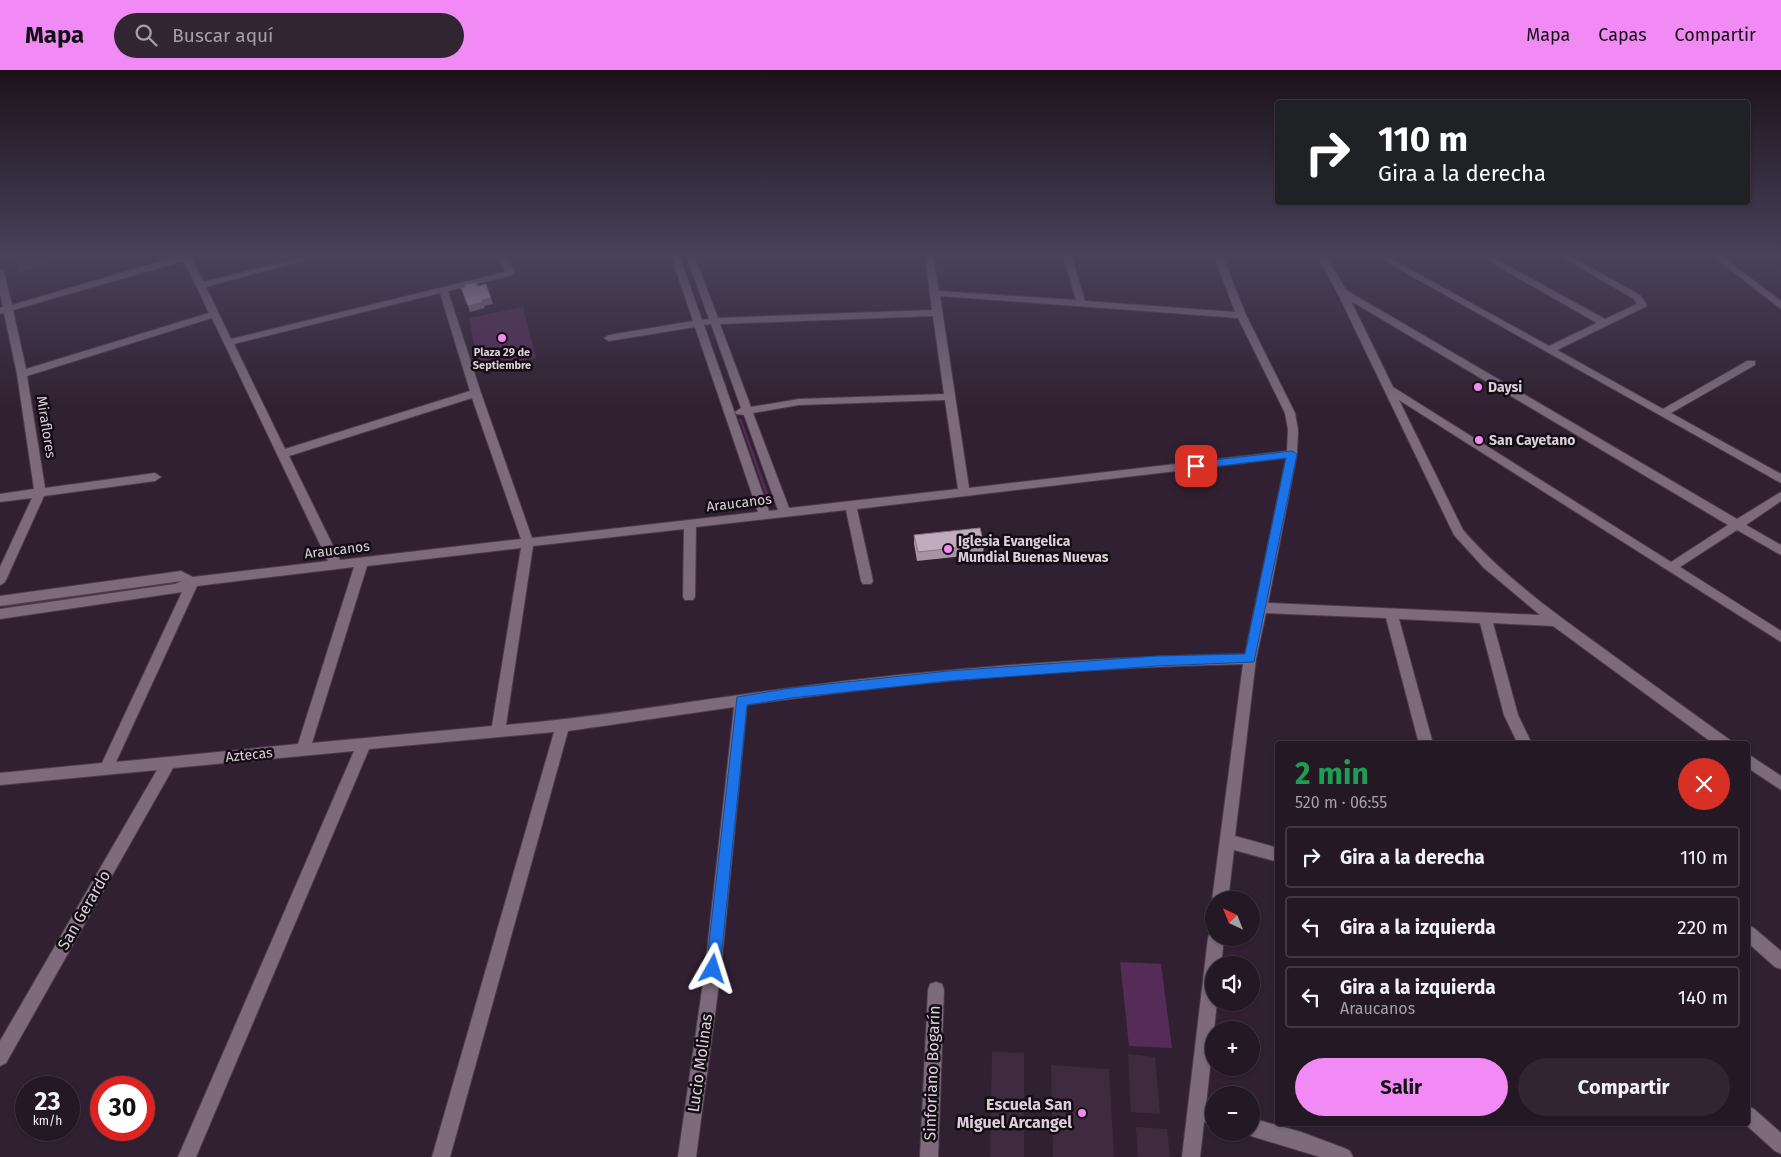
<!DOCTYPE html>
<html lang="es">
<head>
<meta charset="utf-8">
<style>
	body { margin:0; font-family:"Fira Sans",sans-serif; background:#312532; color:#f1f3f6; height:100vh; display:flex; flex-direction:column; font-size:19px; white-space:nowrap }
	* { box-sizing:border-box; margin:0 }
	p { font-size:16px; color:#a3a0a7 }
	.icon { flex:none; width:28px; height:28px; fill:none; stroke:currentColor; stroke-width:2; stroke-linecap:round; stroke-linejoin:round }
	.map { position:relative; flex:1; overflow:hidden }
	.sheet { position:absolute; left:1275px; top:671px; width:475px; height:385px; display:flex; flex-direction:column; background:#251825; border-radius:5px; box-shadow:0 1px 4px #0004,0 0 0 1px #423742 }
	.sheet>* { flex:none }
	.guide { position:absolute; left:1275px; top:30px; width:475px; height:105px; border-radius:5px; box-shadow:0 1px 4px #0004,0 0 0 1px #423742; background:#202124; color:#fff; overflow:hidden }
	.needle { width:32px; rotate:317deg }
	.controls { position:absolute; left:1205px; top:821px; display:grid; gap:10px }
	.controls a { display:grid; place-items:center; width:55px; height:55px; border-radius:50%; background:#251825; box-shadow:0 1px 4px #0004,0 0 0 1px #423742; font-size:25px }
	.speed { position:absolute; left:15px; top:1006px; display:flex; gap:10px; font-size:25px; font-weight:700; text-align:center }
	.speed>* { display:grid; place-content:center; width:65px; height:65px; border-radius:50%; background:#251825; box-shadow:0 1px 4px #0004,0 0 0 1px #423742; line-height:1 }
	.speed small { font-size:12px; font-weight:400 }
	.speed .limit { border:8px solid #d22; background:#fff; color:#111 }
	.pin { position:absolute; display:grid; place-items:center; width:42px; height:42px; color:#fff; margin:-21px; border-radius:10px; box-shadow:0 2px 8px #0006 }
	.me { position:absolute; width:55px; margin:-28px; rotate:6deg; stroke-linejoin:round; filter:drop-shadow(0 0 4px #0008) }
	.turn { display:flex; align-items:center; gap:18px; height:105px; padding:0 20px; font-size:22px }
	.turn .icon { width:65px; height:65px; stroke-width:2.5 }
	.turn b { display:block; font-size:35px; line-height:42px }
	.round { display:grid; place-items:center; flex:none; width:52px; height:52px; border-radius:26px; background:#312532 }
	.headline { display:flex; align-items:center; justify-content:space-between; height:85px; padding:0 20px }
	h1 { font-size:30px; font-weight:700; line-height:38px; color:#1e9e55 }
	.primary-button { display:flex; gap:10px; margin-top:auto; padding:10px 20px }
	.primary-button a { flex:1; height:58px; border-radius:30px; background:#f18af4; color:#111; font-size:20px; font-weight:700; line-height:58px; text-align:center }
	.primary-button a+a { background:#312532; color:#f1f3f6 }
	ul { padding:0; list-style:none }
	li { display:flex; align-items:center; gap:15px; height:62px; margin:0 10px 8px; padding:0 10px; border:2px solid #423742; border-radius:5px }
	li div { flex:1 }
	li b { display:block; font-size:19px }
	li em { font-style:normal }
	header { display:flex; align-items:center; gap:30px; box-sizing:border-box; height:70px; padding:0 25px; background:#f18af4; color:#111 }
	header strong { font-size:24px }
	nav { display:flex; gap:28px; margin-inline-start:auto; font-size:18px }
	.search { width:350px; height:45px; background:#312532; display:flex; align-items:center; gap:12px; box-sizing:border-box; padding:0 18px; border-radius:28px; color:#a3a0a7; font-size:19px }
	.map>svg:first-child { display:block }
	.built { fill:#3f2b3f }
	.green { fill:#552b57 }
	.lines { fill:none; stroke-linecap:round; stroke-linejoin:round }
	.minor-casing { stroke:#4b3c4b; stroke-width:2 }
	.minor { fill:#7d6a7d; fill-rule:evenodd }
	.wall { fill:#a693a6 }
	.shaded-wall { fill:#877887 }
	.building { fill:#c1abc1; stroke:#877887 }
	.route { fill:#1a73e8; stroke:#114b97 }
	.poi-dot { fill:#f18af4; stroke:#140d14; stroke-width:2 }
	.labels { text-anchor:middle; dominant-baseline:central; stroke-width:5; stroke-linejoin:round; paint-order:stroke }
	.far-poi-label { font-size:11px; font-weight:bold; fill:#dbcfda; stroke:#140d14 }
	.poi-label { font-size:14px; font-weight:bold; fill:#dbcfda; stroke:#140d14; text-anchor:start }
	.street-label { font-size:14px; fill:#dbcfda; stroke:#140d14 }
	.near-street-label { font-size:16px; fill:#dbcfda; stroke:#140d14 }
	.near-poi-label { font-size:16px; font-weight:bold; fill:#dbcfda; stroke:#140d14; text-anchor:end }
</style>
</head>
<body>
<header>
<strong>Mapa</strong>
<div class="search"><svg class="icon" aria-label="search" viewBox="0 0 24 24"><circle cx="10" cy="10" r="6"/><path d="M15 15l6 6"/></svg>Buscar aquí</div>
<nav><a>Mapa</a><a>Capas</a><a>Compartir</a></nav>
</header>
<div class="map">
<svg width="1781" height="1087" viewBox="0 0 1781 1087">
	<rect width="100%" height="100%" fill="#312031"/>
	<g class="built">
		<polygon points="992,981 1024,983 1024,1087 990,1087"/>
		<polygon points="1128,984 1155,987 1160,1044 1131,1042"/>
		<polygon points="1051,995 1109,999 1114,1087 1053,1087"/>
		<polygon points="1136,1057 1167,1059 1170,1087 1138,1087"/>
	</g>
	<g class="green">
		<polygon points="17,185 86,185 19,202"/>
		<polygon points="523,237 536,288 479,300 469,248"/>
		<polygon points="741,348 771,431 770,432 768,432 739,349"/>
		<polygon points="183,511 181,513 3,538 5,535"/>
		<polygon points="1120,892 1161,894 1172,978 1129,976"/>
	</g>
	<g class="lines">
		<g class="minor-casing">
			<g id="minor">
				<path d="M182,185h8l14,27 107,-27h14l-119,32 25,52 274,-67 -7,-17h8l9,18 -2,2 -65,16 33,102 51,145 226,-26 -63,-185 -86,14 -5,-3 5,-3 84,-14 -22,-66h8l23,65 7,-1 -23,-64h8l24,63 214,-8 -7,-55h8l6,36 137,9 -13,-45h8l14,46 150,11 -21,-57h8l24,60 49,98 3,17 -1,24 -29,149 272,12 -56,-47 -30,-33 -117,-243 -20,-37h8l21,35 391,229 44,-27v9l-35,24 35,20v10l-44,-25 -57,37 101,64v11l-382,-242 64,130c40,46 90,82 140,118 42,31 84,61 127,92l2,4h-18l-161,-118 -60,-3 25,92 14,29h-14l-14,-29 -24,-92 -81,-4 34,125h-14l-33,-126 -120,-5 -10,46 -21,177 43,12v14l-44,-12 -6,50h-14v3l-2,-3 31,-236c-166,4 -332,17 -496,41l-26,264 -25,188h-18l27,-188 29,-262 -166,24 -118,426h-18l122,-425 -185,17 -173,408h-18l176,-406 -181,17 -167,295 -6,3v-25l157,-271 -157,15v-12l102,-10 80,-171 -182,27v-10l175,-25 7,-3 -182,25v-10l181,-25 12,6 135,-16 -116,-243 -185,58 18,112 110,-15 6,4 -6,4 -111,15 -38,84 -2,3 -4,2v-18l32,-69 -32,4v-8l34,-5 -17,-115 -13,-61 -4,1v-6l3,-1 -3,-14v-24l4,3 8,33zM184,191l25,52 -183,56 -13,-59zM440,223l30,98 -185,58 -51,-105zM940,226l298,22 47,95 3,17 -1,21 -318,37zM1351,231l377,224 -57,37 -278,-175zM933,246l11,78 -145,5 -48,8 -31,-83zM711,254l30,84 -6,4 1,2 8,1 34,95 -9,1 -65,-186zM472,328l49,141 -181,21 -51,-104zM945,330l13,89 -169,19 -36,-95 46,-8zM1286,388l-41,196c-152,3 -305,14 -455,34 -95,12 -189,29 -284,37l27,-179 151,-17 -1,68 2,3h8l2,-3 1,-70 150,-17 15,71 2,3h8l2,-3 -16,-72zM521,478l-29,178 -180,17 55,-177zM354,497l-56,177 -182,18 81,-176z"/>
				<polygon points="1374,185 1384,185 1549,276 1597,253 1478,185 1488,185 1605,249 1637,234 1634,229 1558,185 1568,185 1640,225 1647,235 1645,237 1557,280 1663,339 1747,291 1755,291 1755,295 1671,343 1781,404 1781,413"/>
				<polygon points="1711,185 1720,185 1781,231 1781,239"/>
				<polygon points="1748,684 1781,706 1781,720 1748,698"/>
				<polygon points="1748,855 1754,858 1781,881 1781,899 1775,897 1748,873"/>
				<polygon points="1214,861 1214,868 1224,868 1221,895 1214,895 1214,932 1217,932 1206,1035 1214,1037 1214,1055 1204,1052 1200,1087 1182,1087 1208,868 1210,862"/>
				<polygon points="936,912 942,914 944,920 938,1087 920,1087 928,920 930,914"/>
				<polygon points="1748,1036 1754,1039 1781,1063 1781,1084 1775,1081 1745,1054 1748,1054"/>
				<polygon points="1251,1048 1301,1062 1344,1078 1350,1081 1353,1087 1320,1087 1251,1066 1244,1062 1251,1062"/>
			</g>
		</g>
		<use href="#minor" class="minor"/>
	</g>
	<polygon class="wall" points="914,465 984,475 983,484 917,491 914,474"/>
	<polygon class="shaded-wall" points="491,228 493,234 484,236 485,238 470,242 468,236 482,230"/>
	<g class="building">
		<polygon points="476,212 478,216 486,214 491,228 482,230 483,232 468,236 461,218 465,217 464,215"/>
		<polygon points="980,458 984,475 918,482 914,465"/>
	</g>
	<linearGradient id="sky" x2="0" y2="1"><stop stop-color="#1b121b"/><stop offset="0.55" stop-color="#48425a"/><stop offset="1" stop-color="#48425a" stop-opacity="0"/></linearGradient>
	<rect width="1781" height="337" fill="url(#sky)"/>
	<polygon class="route" points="1292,381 1297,384 1254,592 1157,596 948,611 791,628 747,635 720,899 718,904 713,907 708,904 706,899 737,627 791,618 948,601 1157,586 1245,584 1286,388 1196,399 1191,396 1196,392"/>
	<g class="poi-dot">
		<circle cx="502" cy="268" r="5"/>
		<circle cx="1478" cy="317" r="5"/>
		<circle cx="1479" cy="370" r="5"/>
		<circle cx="948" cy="479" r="5"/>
		<circle cx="1082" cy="1043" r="5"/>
	</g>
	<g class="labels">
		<g class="far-poi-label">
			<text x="502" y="282">Plaza 29 de<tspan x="502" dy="13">Septiembre</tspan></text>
		</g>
		<g class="poi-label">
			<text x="1488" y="317">Daysi</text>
			<text x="1489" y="370">San Cayetano</text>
			<text x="958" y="471">Iglesia Evangelica<tspan x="958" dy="16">Mundial Buenas Nuevas</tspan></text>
		</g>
		<g class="street-label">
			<text transform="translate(46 357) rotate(81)">Miraflores</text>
			<text transform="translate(739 433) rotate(-7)">Araucanos</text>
			<text transform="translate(337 480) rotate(-7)">Araucanos</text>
			<text transform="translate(249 685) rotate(-6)">Aztecas</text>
		</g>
		<g class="near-street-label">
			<text transform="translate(84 840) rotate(-60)">San Gerardo</text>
			<text transform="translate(700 993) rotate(-82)">Lucio Molinas</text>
			<text transform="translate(932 1003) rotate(-88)">Sinforiano Bogarín</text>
		</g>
		<g class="near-poi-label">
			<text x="1072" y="1034">Escuela San<tspan x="1072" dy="18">Miguel Arcangel</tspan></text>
		</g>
	</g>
</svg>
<div class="controls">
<a><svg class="needle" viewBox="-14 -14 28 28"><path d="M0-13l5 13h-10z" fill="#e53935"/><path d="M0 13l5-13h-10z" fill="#a3a0a7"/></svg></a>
<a><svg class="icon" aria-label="sound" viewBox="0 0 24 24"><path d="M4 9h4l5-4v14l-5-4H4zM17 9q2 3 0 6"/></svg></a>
<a>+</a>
<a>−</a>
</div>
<div class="speed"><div>23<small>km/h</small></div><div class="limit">30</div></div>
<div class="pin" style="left:1196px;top:396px;background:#d93025"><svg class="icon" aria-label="arrive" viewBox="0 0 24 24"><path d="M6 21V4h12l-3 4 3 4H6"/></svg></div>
<svg class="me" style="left:713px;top:899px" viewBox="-20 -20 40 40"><path d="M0-17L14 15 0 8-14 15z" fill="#1a73e8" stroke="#fff" stroke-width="4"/></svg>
<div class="guide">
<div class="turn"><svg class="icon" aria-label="right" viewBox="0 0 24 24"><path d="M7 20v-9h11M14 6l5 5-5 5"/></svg><div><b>110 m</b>Gira a la derecha</div></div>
</div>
<section class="sheet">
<div class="headline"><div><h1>2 min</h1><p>520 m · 06:55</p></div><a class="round" style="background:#d93025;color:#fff"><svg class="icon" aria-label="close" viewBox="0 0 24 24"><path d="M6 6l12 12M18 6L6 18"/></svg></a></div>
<ul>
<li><svg class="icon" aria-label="right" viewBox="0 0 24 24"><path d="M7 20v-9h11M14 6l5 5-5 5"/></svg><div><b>Gira a la derecha</b></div><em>110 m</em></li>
<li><svg class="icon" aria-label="left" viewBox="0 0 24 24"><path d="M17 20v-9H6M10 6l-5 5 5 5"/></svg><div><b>Gira a la izquierda</b></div><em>220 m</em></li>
<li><svg class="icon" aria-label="left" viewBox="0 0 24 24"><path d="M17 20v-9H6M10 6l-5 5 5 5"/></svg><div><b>Gira a la izquierda</b><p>Araucanos</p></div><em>140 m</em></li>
</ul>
<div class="primary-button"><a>Salir</a><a>Compartir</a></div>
</section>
</div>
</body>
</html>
